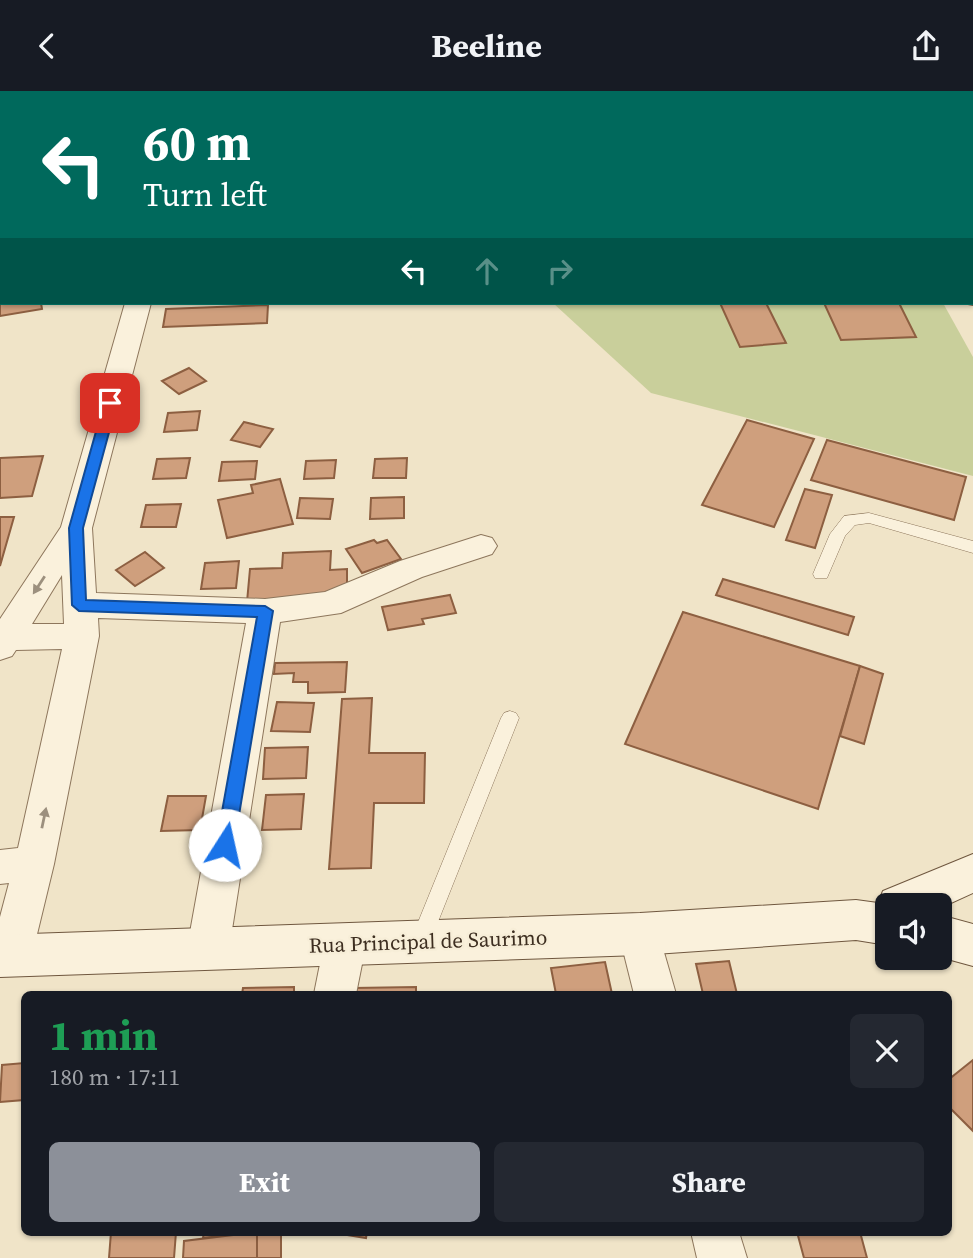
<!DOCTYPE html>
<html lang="en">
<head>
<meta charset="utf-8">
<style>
	body { margin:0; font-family:"Source Serif 4",serif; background:#242831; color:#f1f3f6; height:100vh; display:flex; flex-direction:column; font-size:26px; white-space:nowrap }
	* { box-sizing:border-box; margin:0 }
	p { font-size:23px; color:#9ea1a6 }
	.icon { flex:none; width:38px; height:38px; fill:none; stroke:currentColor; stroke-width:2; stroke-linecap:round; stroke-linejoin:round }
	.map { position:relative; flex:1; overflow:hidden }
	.panel { position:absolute; left:21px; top:900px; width:931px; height:245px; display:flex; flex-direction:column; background:#171b24; border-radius:10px; box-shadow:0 2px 5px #0004 }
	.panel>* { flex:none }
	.banner { position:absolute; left:0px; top:0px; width:973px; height:214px; box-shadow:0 2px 5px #0004; background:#00695c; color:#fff; overflow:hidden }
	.controls { position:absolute; left:875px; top:802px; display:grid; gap:14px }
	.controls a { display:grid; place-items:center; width:77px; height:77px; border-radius:10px; background:#171b24; box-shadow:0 2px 5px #0004; font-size:35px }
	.pin { position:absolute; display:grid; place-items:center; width:60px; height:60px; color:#fff; margin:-30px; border-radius:14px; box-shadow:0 4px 10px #0006 }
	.me { position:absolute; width:77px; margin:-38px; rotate:10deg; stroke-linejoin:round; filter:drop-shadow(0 0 5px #0008) }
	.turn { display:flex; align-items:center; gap:24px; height:147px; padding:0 28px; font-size:32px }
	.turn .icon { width:91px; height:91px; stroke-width:2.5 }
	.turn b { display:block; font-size:49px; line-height:60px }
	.lanes { display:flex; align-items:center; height:66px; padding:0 28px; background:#0003; justify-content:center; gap:35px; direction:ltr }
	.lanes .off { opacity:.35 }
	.round { display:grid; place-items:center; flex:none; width:74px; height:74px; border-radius:10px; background:#242831 }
	.summary { display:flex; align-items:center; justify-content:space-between; height:119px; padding:0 28px }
	h1 { font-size:42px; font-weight:700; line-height:52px; color:#1e9e55 }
	.primary-button { display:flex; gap:14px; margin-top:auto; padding:14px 28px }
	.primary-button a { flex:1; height:80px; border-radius:10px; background:#8c9099; color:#fff; font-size:28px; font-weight:700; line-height:80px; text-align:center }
	.primary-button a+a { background:#242831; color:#f1f3f6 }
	header { display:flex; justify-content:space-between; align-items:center; height:91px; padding:0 28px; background:#171b24; font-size:32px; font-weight:700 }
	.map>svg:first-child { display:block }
	.green { fill:#c9cf9b }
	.building { fill:#cf9f7d; stroke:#8d5f41; stroke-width:2 }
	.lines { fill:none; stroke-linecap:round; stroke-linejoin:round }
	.lane-casing { stroke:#8d765c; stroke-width:1 }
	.street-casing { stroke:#8d765c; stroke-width:2 }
	.secondary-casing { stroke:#6f573f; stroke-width:2 }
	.lane { fill:#faf1dc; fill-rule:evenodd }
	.street { fill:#faf1dc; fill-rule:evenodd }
	.secondary { fill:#faf1dc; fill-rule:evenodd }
	.oneway { fill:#9c907e }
	.route { fill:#1a73e8; stroke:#114b97; stroke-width:2 }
	.labels { text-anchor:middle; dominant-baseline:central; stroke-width:5; stroke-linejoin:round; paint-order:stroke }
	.street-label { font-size:21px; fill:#3d2e20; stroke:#f7eed8 }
</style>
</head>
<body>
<header><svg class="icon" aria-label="back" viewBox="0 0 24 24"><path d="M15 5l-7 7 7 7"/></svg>Beeline<svg class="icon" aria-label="share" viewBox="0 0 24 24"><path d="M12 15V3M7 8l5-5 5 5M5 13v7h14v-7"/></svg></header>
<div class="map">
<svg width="973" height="1167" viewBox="0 0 973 1167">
	<rect width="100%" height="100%" fill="#f0e4c8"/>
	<polygon class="green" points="553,212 943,212 973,266 973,385 651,302"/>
	<g class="building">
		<polygon points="0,205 2,212 41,212 42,218 0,225"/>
		<polygon points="720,212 766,212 786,252 740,256"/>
		<polygon points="824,212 899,212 916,246 841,249"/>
		<polygon points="268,214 267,232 163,236 166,218"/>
		<polygon points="189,277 206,290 179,303 162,290"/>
		<polygon points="200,320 197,339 164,341 168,322"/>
		<polygon points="747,329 814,348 774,436 702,414"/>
		<polygon points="244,331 273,338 260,356 231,349"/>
		<polygon points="827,349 966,386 954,429 811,389"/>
		<polygon points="43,365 32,405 0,407 0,367"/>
		<polygon points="190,367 186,387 153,388 157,368"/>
		<polygon points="407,367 406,387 373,387 375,368"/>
		<polygon points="336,369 334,387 304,388 306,370"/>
		<polygon points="257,370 255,388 219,390 222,371"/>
		<polygon points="280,388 293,433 227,447 218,409 253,402 251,394"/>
		<polygon points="805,398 832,404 815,457 786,449"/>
		<polygon points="404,406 404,427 370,428 371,407"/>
		<polygon points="300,407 333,408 330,428 297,427"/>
		<polygon points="181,413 176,436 141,436 146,414"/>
		<polygon points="0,426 14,426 0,475"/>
		<polygon points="374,449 377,452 387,449 401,468 362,482 346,458"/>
		<polygon points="331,460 330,479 347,478 347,495 322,508 247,511 250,478 282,477 283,462"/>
		<polygon points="145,461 164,477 135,495 116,479"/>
		<polygon points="239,470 236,497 201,498 205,472"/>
		<polygon points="723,488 854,526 848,544 716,504"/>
		<polygon points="450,504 456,522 422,528 424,533 388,539 382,516"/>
		<polygon points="683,521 860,575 818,718 625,653"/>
		<polygon points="347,571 345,601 308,602 308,591 293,591 294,582 274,583 275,572"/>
		<polygon points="860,575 883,583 864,653 840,645"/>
		<polygon points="372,607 369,662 425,662 424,712 374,712 371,777 329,778 342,608"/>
		<polygon points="277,611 314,612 310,641 271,640"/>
		<polygon points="308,656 306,687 263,688 265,657"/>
		<polygon points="304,703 301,738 262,739 266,704"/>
		<polygon points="168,705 206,705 200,739 161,740"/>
		<polygon points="729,870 737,903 703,903 696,873"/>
		<polygon points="605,871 612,903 556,903 551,877"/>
		<polygon points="294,896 294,903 242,903 243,897"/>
		<polygon points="416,896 416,903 353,903 353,897"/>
		<polygon points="973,969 973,1040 948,1015 948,989"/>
		<polygon points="24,972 24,1009 0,1011 2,974"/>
		<polygon points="111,1141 176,1141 174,1167 109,1167"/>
		<polygon points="204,1141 256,1141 203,1147"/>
		<rect x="257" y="1141" width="24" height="26"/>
		<polygon points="257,1141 257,1167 183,1167 184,1150"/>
		<polygon points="329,1141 367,1141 366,1147"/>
		<polygon points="797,1141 860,1141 867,1167 804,1167"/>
	</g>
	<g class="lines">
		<g class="lane-casing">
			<g id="lane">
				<polygon points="869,422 973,450 973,462 869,432 855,434 845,445 827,487 815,487 813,483 830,443 844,425"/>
				<polygon points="510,620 516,622 519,627 430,851 427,858 420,860 413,858 410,851 501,627 504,622"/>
			</g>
		</g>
		<g class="street-casing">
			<g id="street">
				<rect x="186" y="0" width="20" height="2"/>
				<path d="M125,212h26l-59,225 4,65 169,6 60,-7 75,-31 81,-26 11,3 5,8 -5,8 -70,23 -81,36 -61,9 -51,327 -6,14 -15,5 -15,-5 -6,-14 59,-326 -148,-5 1,18 -45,228 -22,91 -6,14 -15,5 -11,-4v-53l9,-34 -9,1v-34l18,-2 44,-199 -46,1 -4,6 -12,4v-41l61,-92zM62,484l2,49h-32z"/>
				<polygon points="640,824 655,830 676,903 634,903 619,843 625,830"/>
				<polygon points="345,834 360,840 366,853 356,903 314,903 324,853 330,840"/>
				<polygon points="691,1141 739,1141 747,1167 697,1167"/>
			</g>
		</g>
		<g class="secondary-casing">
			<g id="secondary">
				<polygon points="848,0 870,0 871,2 849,2"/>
				<polygon points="880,0 902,0 903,2 881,2"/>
				<polygon points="971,68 973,68 971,83"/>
				<rect x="0" y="92" width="2" height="16"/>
				<polygon points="971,135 973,136 973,154 971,154"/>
				<polygon points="971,195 973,195 973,214 963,212 971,212"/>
				<polygon points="973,763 973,802 940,817 940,814 887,814 887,854 856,849 640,864 0,886 0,844 640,822 856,809 878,812 883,800"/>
				<polygon points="940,824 973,833 973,875 940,866"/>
			</g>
		</g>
		<use href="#lane" class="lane"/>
		<use href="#street" class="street"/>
		<use href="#secondary" class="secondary"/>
	</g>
	<defs><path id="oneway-solid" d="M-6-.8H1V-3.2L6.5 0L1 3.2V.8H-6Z" transform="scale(1.75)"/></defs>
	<g class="oneway">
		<use href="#oneway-solid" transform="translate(39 494) rotate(123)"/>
		<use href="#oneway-solid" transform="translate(44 727) rotate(-78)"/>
	</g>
	<polygon class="route" points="110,308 117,312 83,437 86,509 265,515 273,520 234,754 232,759 225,762 219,759 216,754 257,526 79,520 72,514 69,437 104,312"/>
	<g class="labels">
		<g class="street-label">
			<text transform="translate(428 850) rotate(-2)">Rua Principal de Saurimo</text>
		</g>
	</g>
</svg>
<div class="controls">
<a><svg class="icon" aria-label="sound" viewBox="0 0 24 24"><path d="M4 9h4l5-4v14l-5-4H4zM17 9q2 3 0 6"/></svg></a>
</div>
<div class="pin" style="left:110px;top:312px;background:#d93025"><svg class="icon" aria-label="arrive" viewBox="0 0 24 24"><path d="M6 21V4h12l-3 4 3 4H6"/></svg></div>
<svg class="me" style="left:225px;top:754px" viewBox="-20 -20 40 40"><circle r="19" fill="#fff"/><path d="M0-13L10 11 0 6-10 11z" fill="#1a73e8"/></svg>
<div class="banner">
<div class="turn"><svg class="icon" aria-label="left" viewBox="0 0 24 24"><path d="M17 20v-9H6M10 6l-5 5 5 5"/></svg><div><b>60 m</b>Turn left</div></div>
<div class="lanes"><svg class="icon" aria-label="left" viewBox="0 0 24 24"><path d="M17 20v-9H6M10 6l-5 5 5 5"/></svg><svg class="icon off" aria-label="ahead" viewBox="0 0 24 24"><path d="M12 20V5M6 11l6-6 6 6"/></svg><svg class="icon off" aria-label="right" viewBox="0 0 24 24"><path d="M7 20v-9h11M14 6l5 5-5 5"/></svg></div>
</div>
<section class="panel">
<div class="summary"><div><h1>1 min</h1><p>180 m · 17:11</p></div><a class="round"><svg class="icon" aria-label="close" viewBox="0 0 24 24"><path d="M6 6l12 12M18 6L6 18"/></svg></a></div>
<div class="primary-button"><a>Exit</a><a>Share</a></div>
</section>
</div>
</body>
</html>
